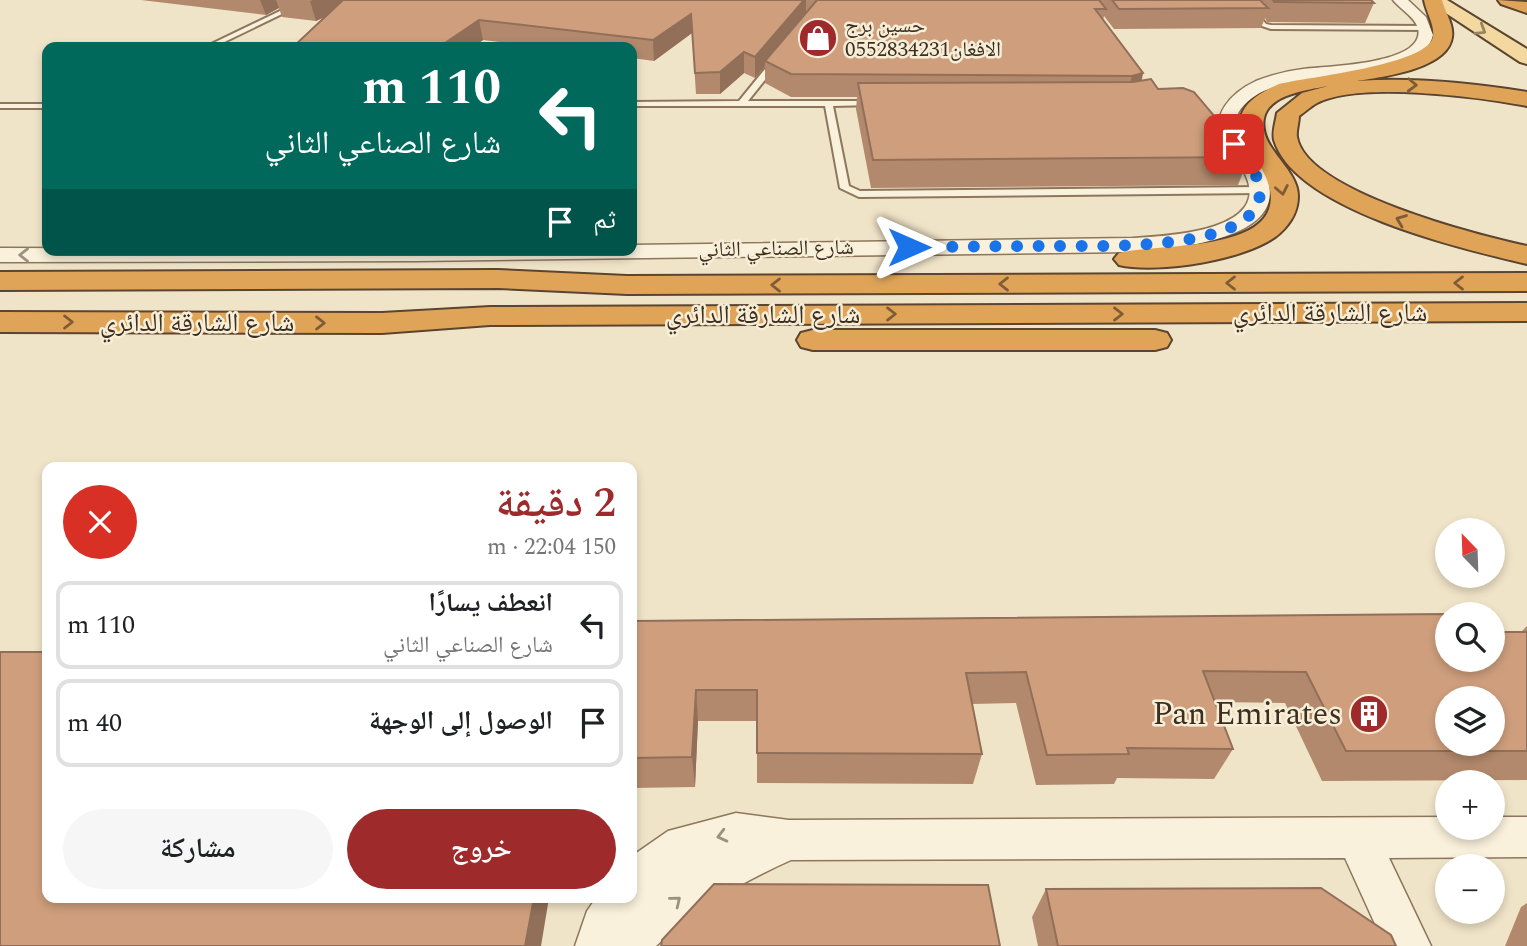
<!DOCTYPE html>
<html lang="ar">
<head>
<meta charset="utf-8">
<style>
	body { margin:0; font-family:Spectral,"Noto Naskh Arabic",serif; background:#f6f6f6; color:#202124; direction:rtl; height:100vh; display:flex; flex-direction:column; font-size:26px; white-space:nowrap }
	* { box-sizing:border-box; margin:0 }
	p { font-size:23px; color:#757577 }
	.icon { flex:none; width:38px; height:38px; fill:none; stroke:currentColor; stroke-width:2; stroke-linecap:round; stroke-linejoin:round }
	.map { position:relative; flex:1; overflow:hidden; direction:ltr }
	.details { position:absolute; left:42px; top:462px; width:595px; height:441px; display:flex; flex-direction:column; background:#fff; border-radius:14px; box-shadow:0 4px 10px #0003; direction:rtl }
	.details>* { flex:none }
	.hud { position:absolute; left:42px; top:42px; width:595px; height:214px; border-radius:14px; box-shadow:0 4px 10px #0003; direction:rtl; background:#00695c; color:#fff; overflow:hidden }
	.needle { width:46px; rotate:337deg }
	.tools { position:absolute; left:1435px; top:518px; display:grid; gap:14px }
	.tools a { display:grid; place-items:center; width:70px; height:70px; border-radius:50%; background:#fff; box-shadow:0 4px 10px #0003; font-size:35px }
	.pin { position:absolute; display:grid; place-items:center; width:60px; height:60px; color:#fff; margin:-30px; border-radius:14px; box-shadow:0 4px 10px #0006 }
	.me { position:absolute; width:77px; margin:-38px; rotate:90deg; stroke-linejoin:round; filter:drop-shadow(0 0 5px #0008) }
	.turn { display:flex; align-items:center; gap:24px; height:147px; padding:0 21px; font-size:32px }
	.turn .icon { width:91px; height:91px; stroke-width:2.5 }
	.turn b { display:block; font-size:49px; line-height:60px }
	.then { display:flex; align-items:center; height:66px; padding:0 21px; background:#0003; gap:14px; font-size:26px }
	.round { display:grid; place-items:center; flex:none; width:74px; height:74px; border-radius:37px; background:#f6f6f6 }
	.summary { display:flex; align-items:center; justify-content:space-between; height:119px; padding:0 21px }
	h1 { font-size:42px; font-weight:600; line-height:52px; color:#9e2a2b }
	.button { display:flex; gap:14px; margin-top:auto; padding:14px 21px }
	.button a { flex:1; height:80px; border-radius:42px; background:#9e2a2b; color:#fff; font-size:28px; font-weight:600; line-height:80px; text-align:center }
	.button a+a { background:#f6f6f6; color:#202124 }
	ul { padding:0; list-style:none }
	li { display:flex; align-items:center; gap:21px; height:88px; margin:0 14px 10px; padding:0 7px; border:4px solid #e0e0e0; border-radius:14px }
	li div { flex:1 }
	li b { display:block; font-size:26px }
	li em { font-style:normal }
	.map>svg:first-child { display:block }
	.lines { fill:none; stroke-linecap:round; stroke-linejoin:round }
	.lane-casing { stroke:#8d765c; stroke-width:4 }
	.street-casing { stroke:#8d765c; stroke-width:3 }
	.primary-casing { stroke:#5b4430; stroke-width:4 }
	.highway-casing { stroke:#5b4430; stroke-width:4 }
	.lane { fill:#faf1dc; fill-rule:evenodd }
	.street { fill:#faf1dc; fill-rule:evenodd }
	.primary { fill:#f3d9a0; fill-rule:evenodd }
	.highway { fill:#e0a458; fill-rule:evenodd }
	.wall { fill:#b2896c }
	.shaded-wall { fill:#916f58 }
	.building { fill:#cf9f7d; stroke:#916f58; stroke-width:2; fill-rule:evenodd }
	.oneway { stroke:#988460 }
	.oneway2 { stroke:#7e5d36 }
	.oneway3 { stroke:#9c907e }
	.route { stroke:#1a73e8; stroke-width:12; stroke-dasharray:0 21.6 }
	.labels { text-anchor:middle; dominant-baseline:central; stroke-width:5; stroke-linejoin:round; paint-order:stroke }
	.far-poi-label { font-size:21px; fill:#3d2e20; stroke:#f7eed8; text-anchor:start }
	.far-street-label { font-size:21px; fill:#3d2e20; stroke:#f7eed8 }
	.street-label { font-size:26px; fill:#3d2e20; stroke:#f7eed8 }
	.near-poi-label { font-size:32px; fill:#3d2e20; stroke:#f7eed8; text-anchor:end }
</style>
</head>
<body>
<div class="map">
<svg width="1527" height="946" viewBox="0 0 1527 946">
	<rect width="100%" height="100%" fill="#f0e4c8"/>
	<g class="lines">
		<g class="lane-casing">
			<g id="lane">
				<polygon points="303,0 311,0 214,47 205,47"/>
				<polygon points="1238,0 1245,0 1266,24 1271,25 1425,26 1428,28 1425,30 1271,29 1262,26"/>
				<polygon points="774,58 781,60 748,101 875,101 879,103 875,105 833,106 849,186 860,191 1260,187 1265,190 1260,193 859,197 840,188 825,106 632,106 632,102 739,101"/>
				<rect x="0" y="104" width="47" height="4"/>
			</g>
		</g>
		<g class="street-casing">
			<g id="street">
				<path d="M1393,0h15l18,17 7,18c-11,49 -135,34 -175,59 -49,31 -3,52 9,84 23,63 -97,71 -135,74l-717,9 -415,1v-14l632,2v-5l500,-7c33,-2 141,-6 113,-64 -5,-11 -15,-20 -21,-31 -16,-27 8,-51 32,-62 15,-6 31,-10 47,-12 22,-3 124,-4 115,-41 -4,-12 -18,-19 -25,-28z"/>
				<path d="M736,813l53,7 658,-3v11h46v-11h34v40l-138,1 42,88h-46l-40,-88 -554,2c-49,22 -96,48 -135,86h-81l12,-35 9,-13h36v-42l36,-25z"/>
			</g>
		</g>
		<g class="primary-casing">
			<polygon id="primary" points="1426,0 1447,0 1527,49 1527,64 1520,62"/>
		</g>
		<g class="highway-casing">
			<g id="highway">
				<path d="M1424,0h18c3,12 12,25 10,37 -4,32 -70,40 -95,44 57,-4 114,2 170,11v14c-48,-9 -168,-25 -210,-3 -6,3 -12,9 -18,13 0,6 -3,15 -2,21 9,55 183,99 230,109v18c-64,-15 -232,-54 -253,-124 -2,-8 2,-19 3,-27l25,-20 26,-7c-20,4 -59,8 -64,32 -6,30 34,50 34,78 0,15 -7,27 -18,37 -29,27 -124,41 -161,32l-5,-6 5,-6c34,-9 136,-2 150,-44 16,-48 -79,-86 10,-125 28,-7 148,-19 154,-47 2,-12 -7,-25 -9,-37z"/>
				<polygon points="1498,0 1527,2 1527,13 1501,4"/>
				<polygon points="498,270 627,276 1527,273 1527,291 627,294 498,288 0,290 0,272"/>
				<polygon points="1527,303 1527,321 490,325 382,333 0,332 0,312 382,313 490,307"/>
				<polygon points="813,330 1155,330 1167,333 1171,340 1167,347 1155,350 813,350 801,347 797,340 801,333"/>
			</g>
		</g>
		<use href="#lane" class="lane"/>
		<use href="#street" class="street"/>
		<use href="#primary" class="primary"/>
		<use href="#highway" class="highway"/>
	</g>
	<g class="wall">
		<polygon points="141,0 1371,0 1374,3 1365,23 1271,22 1267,22 1265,18 1261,28 1114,29 1104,16 1103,20 1143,73 1142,80 1158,89 1249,157 1238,185 871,188 856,109 857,97 791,97 765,83 765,66 755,78 744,73 720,94 696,94 692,33 654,61 632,58 632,47 540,47 483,40 473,47 293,47 325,16 316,21 282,17 279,8 266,15"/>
		<polygon points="632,621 1447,660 1521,632 1527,626 1527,780 1322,781 1285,703 1215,702 1233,749 1214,779 1117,778 1114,784 1036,785 1016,703 972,704 982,754 973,784 757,783 757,721 698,721 695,787 632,788"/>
		<polygon points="1046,889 1396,946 1038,946 1032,917"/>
		<polygon points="1527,903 1527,946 1505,946 1521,907"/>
	</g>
	<g class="shaded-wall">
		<polygon points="260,0 276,0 279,8 266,15"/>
		<polygon points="313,0 362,0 316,21 310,1"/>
		<polygon points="804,0 806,0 806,17 765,61 765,66 755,78 755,57"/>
		<polygon points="691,14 692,33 654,61 653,40"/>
		<polygon points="479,20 483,40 473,47 439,47"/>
		<polygon points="744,52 744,73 720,94 720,72"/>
		<polygon points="1143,73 1137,96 1126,98 1132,76"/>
		<polygon points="696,690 698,721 695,787 692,757"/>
		<polygon points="534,898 549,898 541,946 525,946"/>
	</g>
	<g class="building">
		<polygon points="343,0 804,0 755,57 744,52 720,72 695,73 691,14 653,40 479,20 439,47 293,47"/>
		<polygon points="817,0 1099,0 1106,9 1095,9 1143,73 1132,76 791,74 765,61"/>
		<polygon points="1112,0 1260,0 1268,8 1119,9"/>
		<polygon points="1273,0 1371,0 1374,3 1278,2 1274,2"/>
		<polygon points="1151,79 1158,89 1183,88 1194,92 1249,157 873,160 858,83 1133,82"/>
		<path d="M1447,614v46h46v-28h34v119h-181l-40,-79 -103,-1 30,78 -106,-1 2,6 -82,1 -21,-83 -60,1 16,81 -225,-1v-63h-61l-4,67 -60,1v-137zM1447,698h46v46h-46z"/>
		<polygon points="0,652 47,652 47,898 534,898 525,946 0,946"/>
		<polygon points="714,884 988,885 1000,946 661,946 662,940"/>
		<polygon points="1321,888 1391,935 1396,946 1058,946 1046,889"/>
	</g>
	<defs><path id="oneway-chevron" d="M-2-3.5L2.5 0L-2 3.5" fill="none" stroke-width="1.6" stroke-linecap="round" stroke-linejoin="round" transform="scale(1.75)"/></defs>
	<use class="oneway" href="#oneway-chevron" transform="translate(1481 30) rotate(32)"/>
	<g class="oneway2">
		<use href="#oneway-chevron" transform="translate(1412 85) rotate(2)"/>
		<use href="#oneway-chevron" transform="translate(1282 190) rotate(79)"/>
		<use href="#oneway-chevron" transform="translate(1401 220) rotate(-159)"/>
		<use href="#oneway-chevron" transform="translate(1231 283) rotate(180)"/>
		<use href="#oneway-chevron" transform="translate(1459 283) rotate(180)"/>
		<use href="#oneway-chevron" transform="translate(1004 284) rotate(180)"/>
		<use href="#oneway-chevron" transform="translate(776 285) rotate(180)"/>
		<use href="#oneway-chevron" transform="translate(891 314)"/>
		<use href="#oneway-chevron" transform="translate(1118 314)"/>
		<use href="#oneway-chevron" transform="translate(68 322)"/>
		<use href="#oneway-chevron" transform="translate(320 323)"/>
	</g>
	<g class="oneway3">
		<use href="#oneway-chevron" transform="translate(24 255) rotate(180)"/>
		<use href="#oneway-chevron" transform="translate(722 836) rotate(166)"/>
		<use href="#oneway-chevron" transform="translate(676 901) rotate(-39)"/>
	</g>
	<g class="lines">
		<path class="route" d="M909,247c47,0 93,-1 139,-1 42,-1 214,9 212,-56 -1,-17 -17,-33 -26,-46"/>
	</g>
	<defs>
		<g id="shop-disc" transform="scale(2.0125)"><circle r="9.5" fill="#9e2a2b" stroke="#f7eed8"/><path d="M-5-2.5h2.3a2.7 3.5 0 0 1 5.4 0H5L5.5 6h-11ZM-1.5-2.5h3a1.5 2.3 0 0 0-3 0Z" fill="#fff"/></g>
		<g id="building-disc" transform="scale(2.0125)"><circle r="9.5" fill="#9e2a2b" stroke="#f7eed8"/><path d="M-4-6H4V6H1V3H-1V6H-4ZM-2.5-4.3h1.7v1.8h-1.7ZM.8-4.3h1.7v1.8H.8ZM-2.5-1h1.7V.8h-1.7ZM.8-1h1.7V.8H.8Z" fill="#fff"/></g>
	</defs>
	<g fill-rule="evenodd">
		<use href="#shop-disc" x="818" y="38"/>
		<use href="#building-disc" x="1369" y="714"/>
	</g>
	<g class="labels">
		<g class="far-poi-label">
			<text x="845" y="26">حسين برج<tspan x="845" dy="24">الافغان0552834231</tspan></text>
		</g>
		<g class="far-street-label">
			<text transform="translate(776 249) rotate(-1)">شارع الصناعي الثاني</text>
		</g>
		<g class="street-label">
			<text x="1330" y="313">شارع الشارقة الدائري</text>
			<text x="763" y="315">شارع الشارقة الدائري</text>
			<text x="197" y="323">شارع الشارقة الدائري</text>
		</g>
		<g class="near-poi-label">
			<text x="1342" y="714">Pan Emirates</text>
		</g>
	</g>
</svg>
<div class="tools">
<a><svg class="needle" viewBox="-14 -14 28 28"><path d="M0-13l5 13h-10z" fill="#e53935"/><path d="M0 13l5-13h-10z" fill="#757577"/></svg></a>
<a><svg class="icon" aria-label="search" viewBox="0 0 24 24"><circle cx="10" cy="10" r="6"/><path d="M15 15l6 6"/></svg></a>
<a><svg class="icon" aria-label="layers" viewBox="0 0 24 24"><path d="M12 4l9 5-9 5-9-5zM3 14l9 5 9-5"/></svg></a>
<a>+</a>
<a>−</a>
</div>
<div class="pin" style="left:1234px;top:144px;background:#d93025"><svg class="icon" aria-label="arrive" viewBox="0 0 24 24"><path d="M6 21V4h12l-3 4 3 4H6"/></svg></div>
<svg class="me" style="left:909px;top:247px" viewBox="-20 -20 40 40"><path d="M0-17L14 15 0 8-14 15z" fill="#1a73e8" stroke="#fff" stroke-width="4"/></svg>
<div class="hud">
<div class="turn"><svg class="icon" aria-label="left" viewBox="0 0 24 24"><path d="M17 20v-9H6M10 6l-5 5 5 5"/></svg><div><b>110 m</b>شارع الصناعي الثاني</div></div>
<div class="then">ثم<svg class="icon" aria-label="arrive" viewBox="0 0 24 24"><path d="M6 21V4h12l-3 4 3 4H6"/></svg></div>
</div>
<section class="details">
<div class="summary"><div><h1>2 دقيقة</h1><p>150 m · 22:04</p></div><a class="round" style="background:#d93025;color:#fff"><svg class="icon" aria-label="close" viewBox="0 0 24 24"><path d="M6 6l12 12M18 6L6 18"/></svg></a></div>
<ul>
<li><svg class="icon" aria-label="left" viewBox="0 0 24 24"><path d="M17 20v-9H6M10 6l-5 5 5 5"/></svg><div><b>انعطف يسارًا</b><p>شارع الصناعي الثاني</p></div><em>110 m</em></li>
<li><svg class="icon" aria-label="arrive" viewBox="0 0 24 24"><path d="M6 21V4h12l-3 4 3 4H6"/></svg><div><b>الوصول إلى الوجهة</b></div><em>40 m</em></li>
</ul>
<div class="button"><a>خروج</a><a>مشاركة</a></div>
</section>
</div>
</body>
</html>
